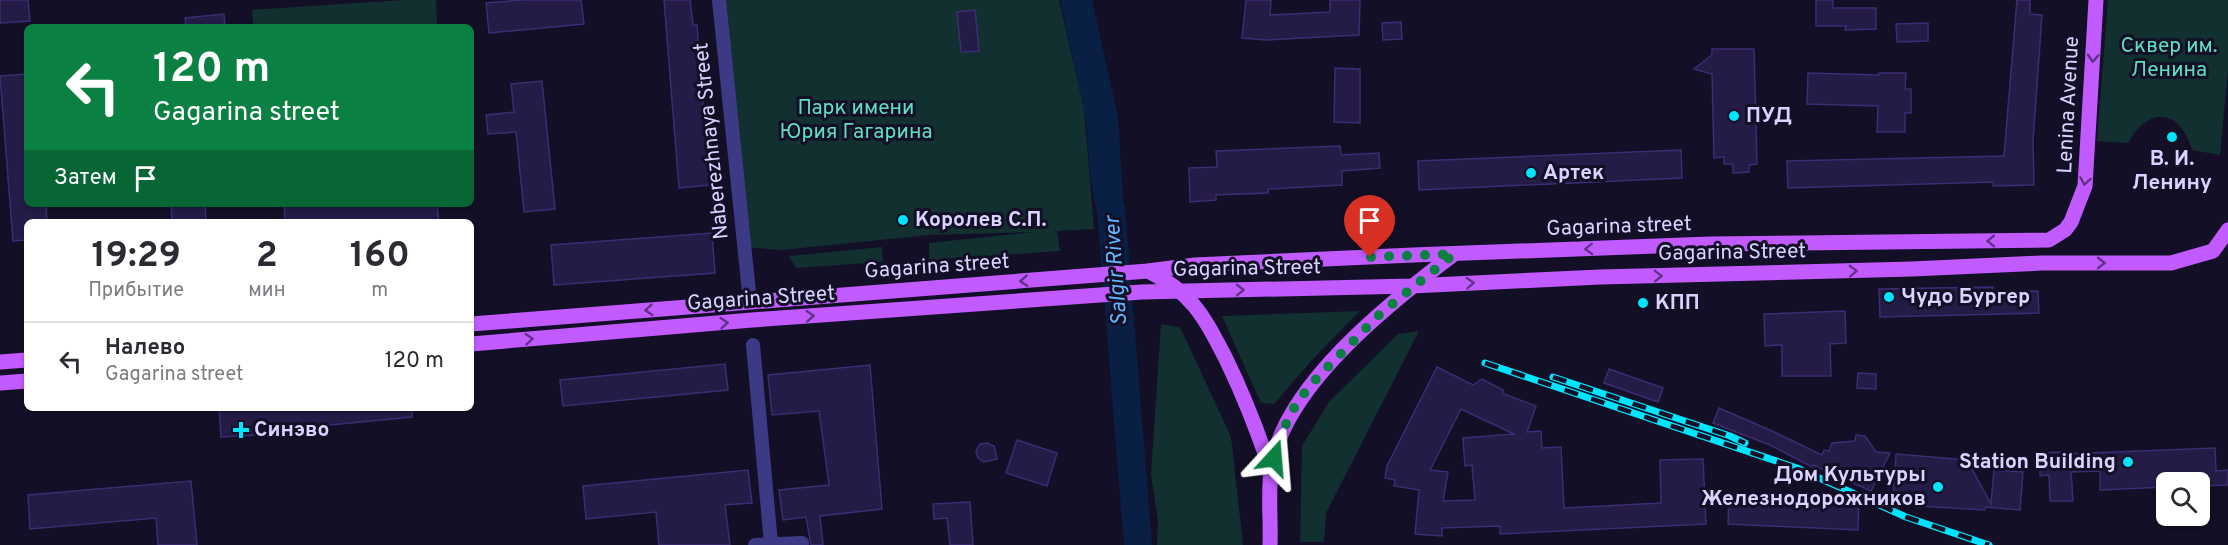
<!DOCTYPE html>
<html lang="ru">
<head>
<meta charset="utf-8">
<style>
	body { margin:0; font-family:Overpass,sans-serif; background:#f2f2f3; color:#2b2b33; height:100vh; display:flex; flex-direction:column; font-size:22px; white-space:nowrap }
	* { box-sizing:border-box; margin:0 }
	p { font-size:20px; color:#7c7c81 }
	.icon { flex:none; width:33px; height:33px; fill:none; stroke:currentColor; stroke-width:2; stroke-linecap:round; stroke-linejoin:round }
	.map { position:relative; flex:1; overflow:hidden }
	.drawer { position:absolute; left:24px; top:219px; width:450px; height:192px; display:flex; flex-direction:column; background:#fff; border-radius:9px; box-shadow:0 2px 4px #0004 }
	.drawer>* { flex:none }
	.banner { position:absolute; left:24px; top:24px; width:450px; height:183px; border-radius:9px; box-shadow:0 2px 4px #0004; background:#0b8043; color:#fff; overflow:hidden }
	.buttons { position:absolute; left:2156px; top:472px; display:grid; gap:12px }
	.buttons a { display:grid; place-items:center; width:54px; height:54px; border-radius:9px; background:#fff; box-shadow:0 2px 4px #0004; font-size:30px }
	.pin { position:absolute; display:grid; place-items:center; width:51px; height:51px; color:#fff; margin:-62px -26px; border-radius:50% 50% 50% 0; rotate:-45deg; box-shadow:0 0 6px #0007 }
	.pin .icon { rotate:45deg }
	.me { position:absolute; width:66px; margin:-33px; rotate:19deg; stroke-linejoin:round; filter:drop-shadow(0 0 4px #0008) }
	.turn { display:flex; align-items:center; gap:21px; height:126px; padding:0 30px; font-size:27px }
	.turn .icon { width:78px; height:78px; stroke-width:2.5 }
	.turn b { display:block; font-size:42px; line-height:51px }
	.then { display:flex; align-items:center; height:57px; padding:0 30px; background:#0003; gap:12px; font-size:22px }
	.eta { display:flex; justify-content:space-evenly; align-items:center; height:102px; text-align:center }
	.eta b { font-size:36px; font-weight:700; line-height:42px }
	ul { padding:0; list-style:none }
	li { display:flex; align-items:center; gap:18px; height:78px; padding:0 30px; border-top:2px solid #e1e1e2 }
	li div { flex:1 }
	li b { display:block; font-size:22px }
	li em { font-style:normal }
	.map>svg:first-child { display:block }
	.green { fill:#12302f }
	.water { fill:#0a1f44 }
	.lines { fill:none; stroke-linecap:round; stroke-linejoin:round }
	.river { stroke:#0a1f44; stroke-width:28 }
	.building { fill:#241b47; stroke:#3b2d73; stroke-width:1.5; fill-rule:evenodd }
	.minor { stroke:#3d3a85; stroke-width:14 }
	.primary { stroke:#c25bff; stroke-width:15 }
	.rail-casing { stroke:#00e5ff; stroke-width:7 }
	.rail { stroke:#130f26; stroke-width:4.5; stroke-dasharray:14; stroke-linecap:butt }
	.oneway { stroke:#623188 }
	.route { stroke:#0b8043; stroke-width:10; stroke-dasharray:0 18 }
	.poi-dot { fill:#00e5ff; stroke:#130f26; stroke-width:2 }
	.labels { text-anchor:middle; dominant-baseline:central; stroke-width:6; stroke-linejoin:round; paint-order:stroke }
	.park-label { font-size:21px; fill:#5fe0c0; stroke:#130f26 }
	.street-label { font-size:21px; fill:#d9d4ff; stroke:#130f26 }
	.poi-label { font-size:21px; font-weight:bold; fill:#d9d4ff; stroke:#130f26; text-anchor:start }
	.water-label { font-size:22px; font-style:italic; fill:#62b6ff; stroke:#130f26 }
</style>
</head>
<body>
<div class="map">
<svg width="2228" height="545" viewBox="0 0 2228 545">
	<rect width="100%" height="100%" fill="#130f26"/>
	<g class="green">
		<polygon points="404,0 436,0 437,27 253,27 252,10"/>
		<polygon points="725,0 1059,0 1084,109 1094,229 1057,231 1060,251 929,260 929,243 1034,232 929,235 782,250 745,247"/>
		<path d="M2108,0h120v70l-8,85 -28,-5c-12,-41 -43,-45 -64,-7l-31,-2z"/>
		<polygon points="882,247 883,262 796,268 789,256"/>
		<polygon points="1360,311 1312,360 1274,404 1261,403 1222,316"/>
		<polygon points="1161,324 1180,327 1231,437 1243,545 1157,545 1158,521 1151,474"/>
		<polygon points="1419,331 1326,513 1324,542 1300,542 1302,446 1329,402 1398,334"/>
	</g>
	<polygon class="water" points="1060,0 1092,0 1118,117 1126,247 1099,249 1105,233 1105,224 1096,209 1090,175 1086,119"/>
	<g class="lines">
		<polyline class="river" points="1111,209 1138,545"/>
	</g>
	<g class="building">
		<polygon points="0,0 28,0 30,21 0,23"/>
		<polygon points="521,0 581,0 584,24 489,33 486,3"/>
		<polygon points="664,0 690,0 693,25 697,25 710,185 679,188"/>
		<polygon points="1246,0 1271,0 1270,15 1330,12 1330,0 1360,0 1359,35 1266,40 1242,38"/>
		<polygon points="1816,0 1833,0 1833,8 1876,8 1876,29 1845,30 1846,26 1816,26"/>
		<polygon points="2017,0 2030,0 2030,14 2042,15 2033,141 2034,185 1993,186 1993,182 1788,188 1787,161 2004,156"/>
		<polygon points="975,10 979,51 961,52 957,12"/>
		<polygon points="224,14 225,27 186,27 185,18"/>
		<polygon points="1401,22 1402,39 1383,40 1382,23"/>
		<polygon points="1928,23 1928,41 1897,42 1896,24"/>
		<polygon points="1712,49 1754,49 1757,164 1749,165 1749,172 1733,173 1733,164 1724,164 1724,157 1714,158 1712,74 1694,69 1712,55"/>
		<polygon points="1335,68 1360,69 1360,123 1334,122"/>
		<polygon points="1808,73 1879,75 1879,73 1906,73 1905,89 1911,89 1911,113 1905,113 1905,132 1877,132 1878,106 1807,104"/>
		<polygon points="27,74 27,204 46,204 47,222 27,222 27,240 13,241 0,76"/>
		<polygon points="542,81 555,209 524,212 516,132 488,134 486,115 514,112 511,84"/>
		<polygon points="1340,146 1341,155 1379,153 1380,168 1342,171 1342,185 1268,189 1268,193 1216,195 1216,200 1190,202 1189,168 1217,167 1216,151"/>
		<polygon points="1681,150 1682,178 1419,190 1418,161"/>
		<polygon points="171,204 205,204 206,222 172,222"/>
		<polygon points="284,204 437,204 439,222 285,222"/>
		<polygon points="712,233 715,273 554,285 551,245"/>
		<polygon points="1993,287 1992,292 2038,291 2039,313 1880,317 1879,289"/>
		<polygon points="1845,311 1846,343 1830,344 1831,376 1782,376 1782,345 1765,346 1764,314"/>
		<polygon points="725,364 728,390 563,406 560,380"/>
		<polygon points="870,365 882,509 820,516 823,545 811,545 806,517 783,520 779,490 829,485 819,411 772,415 768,375"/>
		<path d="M1437,367l36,18 9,-6 21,11 1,4 32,12 -9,26 14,-1 1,17 19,-1 3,61 97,-5 -1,-43 43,-1 3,65 -206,10v-8l-58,2v8l-27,-2 4,-44 -25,-4 1,-6 -10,-2 2,-12zM1461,409l53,25 -51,4 2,28 7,-1 3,35 -32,1 5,-29 -18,-2z"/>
		<polygon points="1609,369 1663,388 1658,402 1604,383"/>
		<polygon points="1858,373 1876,374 1876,389 1857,388"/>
		<polygon points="219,408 412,408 412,417 257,432 257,435 221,437"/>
		<polygon points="1719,408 1772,431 1822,455 1824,450 1829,451 1832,443 1855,441 1856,435 1865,436 1876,452 1890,453 1871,491 1813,465 1812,467 1770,445 1713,423"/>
		<polygon points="1017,440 1057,453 1047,486 1006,473"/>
		<polygon points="987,443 994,446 997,459 984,462 978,458 976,451 980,444"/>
		<polygon points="2215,448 2216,471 2228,470 2228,485 2199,486 2199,483 2166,483 2166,487 2100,490 2100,471 2071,472 2073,501 2050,501 2049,475 2040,476 2040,453 2063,452 2063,454"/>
		<polygon points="1896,454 1967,460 1991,504 1994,470 2023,472 2020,510 1986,507 1985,510 1902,505 1893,500"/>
		<polygon points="748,470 752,503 725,505 730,545 659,545 656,512 586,519 583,486"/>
		<polygon points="191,481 197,545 158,545 156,518 30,529 28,495"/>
		<polygon points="1729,493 1859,498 1858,530 1728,524"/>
		<polygon points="970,502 973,545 950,545 947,518 934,519 933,504"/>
	</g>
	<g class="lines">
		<g class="minor">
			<polyline points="719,0 750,302"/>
			<polyline points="753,345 771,544"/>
			<polyline points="755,545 802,543"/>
		</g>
		<g class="primary">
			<path d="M1148,271c45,22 56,46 78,88 18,37 32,73 45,112"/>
			<polyline points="471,324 1148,271 1195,265 1413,255 1710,244 2049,240 2065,230 2071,222 2085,186 2096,0"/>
			<polyline points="471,344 752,320 1142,292 1411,286 1600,277 1912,269 2042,263 2171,263 2213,251 2228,230"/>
			<polyline points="0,362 27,360"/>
			<polyline points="0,383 27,381"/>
			<path d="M1270,545c1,-24 -2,-49 1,-73 8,-83 121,-171 183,-218"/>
		</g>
		<g class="rail-casing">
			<g id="rail">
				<polyline points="1485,363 1797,468 1906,517 1989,545"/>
				<polyline points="1553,377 1730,436 1745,443"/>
			</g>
		</g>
		<use href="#rail" class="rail"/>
	</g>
	<defs><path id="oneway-chevron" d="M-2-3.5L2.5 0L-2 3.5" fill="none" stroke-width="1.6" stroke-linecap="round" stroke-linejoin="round" transform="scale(1.5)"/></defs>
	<g class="oneway">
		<use href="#oneway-chevron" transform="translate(2093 58) rotate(93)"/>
		<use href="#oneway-chevron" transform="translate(2085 181) rotate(99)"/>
		<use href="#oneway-chevron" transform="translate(1991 241) rotate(179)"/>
		<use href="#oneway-chevron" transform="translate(1589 249) rotate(178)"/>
		<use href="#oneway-chevron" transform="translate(2101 263)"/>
		<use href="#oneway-chevron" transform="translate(1853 271) rotate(-2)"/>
		<use href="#oneway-chevron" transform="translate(1658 276) rotate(-2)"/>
		<use href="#oneway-chevron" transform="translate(1024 281) rotate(176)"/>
		<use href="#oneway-chevron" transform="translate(1470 283) rotate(-3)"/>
		<use href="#oneway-chevron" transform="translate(1240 290) rotate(-1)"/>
		<use href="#oneway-chevron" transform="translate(649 310) rotate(175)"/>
		<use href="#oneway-chevron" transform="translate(810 316) rotate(-4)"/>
		<use href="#oneway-chevron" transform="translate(724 323) rotate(-5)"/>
		<use href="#oneway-chevron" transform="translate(529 339) rotate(-5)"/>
	</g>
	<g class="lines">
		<polyline class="route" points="1274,458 1289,416 1301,397 1317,378 1380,314 1454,254 1370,257"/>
	</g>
	<g class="poi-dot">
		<circle cx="1734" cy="116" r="6"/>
		<circle cx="2172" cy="137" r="6"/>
		<circle cx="1531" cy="173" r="6"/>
		<circle cx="903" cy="220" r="6"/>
		<circle cx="1889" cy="297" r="6"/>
		<circle cx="1643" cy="303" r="6"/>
		<path d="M238 421h6v6h6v6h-6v6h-6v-6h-6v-6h6z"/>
		<circle cx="2128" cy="462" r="6"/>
		<circle cx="1938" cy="487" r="6"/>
	</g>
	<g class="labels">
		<g class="park-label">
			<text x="2169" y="46">Сквер им.<tspan x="2169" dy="24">Ленина</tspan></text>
			<text x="856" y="108">Парк имени<tspan x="856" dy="24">Юрия Гагарина</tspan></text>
		</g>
		<g class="street-label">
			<text transform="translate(2069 105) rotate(-87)">Lenina Avenue</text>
			<text transform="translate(712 141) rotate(-96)">Naberezhnaya Street</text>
			<text transform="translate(1619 227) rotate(-2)">Gagarina street</text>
			<text transform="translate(1732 253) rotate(-1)">Gagarina Street</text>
			<text transform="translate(937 267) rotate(-4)">Gagarina street</text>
			<text transform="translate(1247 269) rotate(-1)">Gagarina Street</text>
			<text transform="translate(761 299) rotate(-4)">Gagarina Street</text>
		</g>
		<g class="poi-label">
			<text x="1746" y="116">ПУД</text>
			<text x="2172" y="159" text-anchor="middle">В. И.<tspan x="2172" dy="24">Ленину</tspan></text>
			<text x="1543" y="173">Артек</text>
			<text x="915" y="220">Королев С.П.</text>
			<text x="1901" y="297">Чудо Бургер</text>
			<text x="1655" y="303">КПП</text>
			<text x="254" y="430">Синэво</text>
			<text x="2116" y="462" text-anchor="end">Station Building</text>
			<text x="1926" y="475" text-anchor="end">Дом Культуры<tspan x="1926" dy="24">Железнодорожников</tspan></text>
		</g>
		<g class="water-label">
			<text transform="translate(1117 271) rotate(-94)">Salgir River</text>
		</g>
	</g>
</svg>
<div class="buttons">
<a><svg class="icon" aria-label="search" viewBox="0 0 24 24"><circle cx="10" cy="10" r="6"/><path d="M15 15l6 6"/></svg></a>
</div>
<div class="pin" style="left:1370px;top:257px;background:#d93025"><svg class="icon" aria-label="arrive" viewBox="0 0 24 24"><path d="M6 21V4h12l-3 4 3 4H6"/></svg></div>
<svg class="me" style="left:1274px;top:458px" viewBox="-20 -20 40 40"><path d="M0-17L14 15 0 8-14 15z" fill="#0b8043" stroke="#fff" stroke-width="4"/></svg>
<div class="banner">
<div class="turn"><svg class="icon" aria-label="left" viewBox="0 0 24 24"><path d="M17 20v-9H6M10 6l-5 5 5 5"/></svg><div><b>120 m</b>Gagarina street</div></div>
<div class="then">Затем<svg class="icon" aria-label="arrive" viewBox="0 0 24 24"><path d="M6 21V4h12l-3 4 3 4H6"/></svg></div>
</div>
<section class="drawer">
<div class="eta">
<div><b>19:29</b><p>Прибытие</p></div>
<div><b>2</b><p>мин</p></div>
<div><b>160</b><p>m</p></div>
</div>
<ul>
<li><svg class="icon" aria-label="left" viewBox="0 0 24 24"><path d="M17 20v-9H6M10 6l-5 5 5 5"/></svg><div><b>Налево</b><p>Gagarina street</p></div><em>120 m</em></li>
</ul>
</section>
</div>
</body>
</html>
